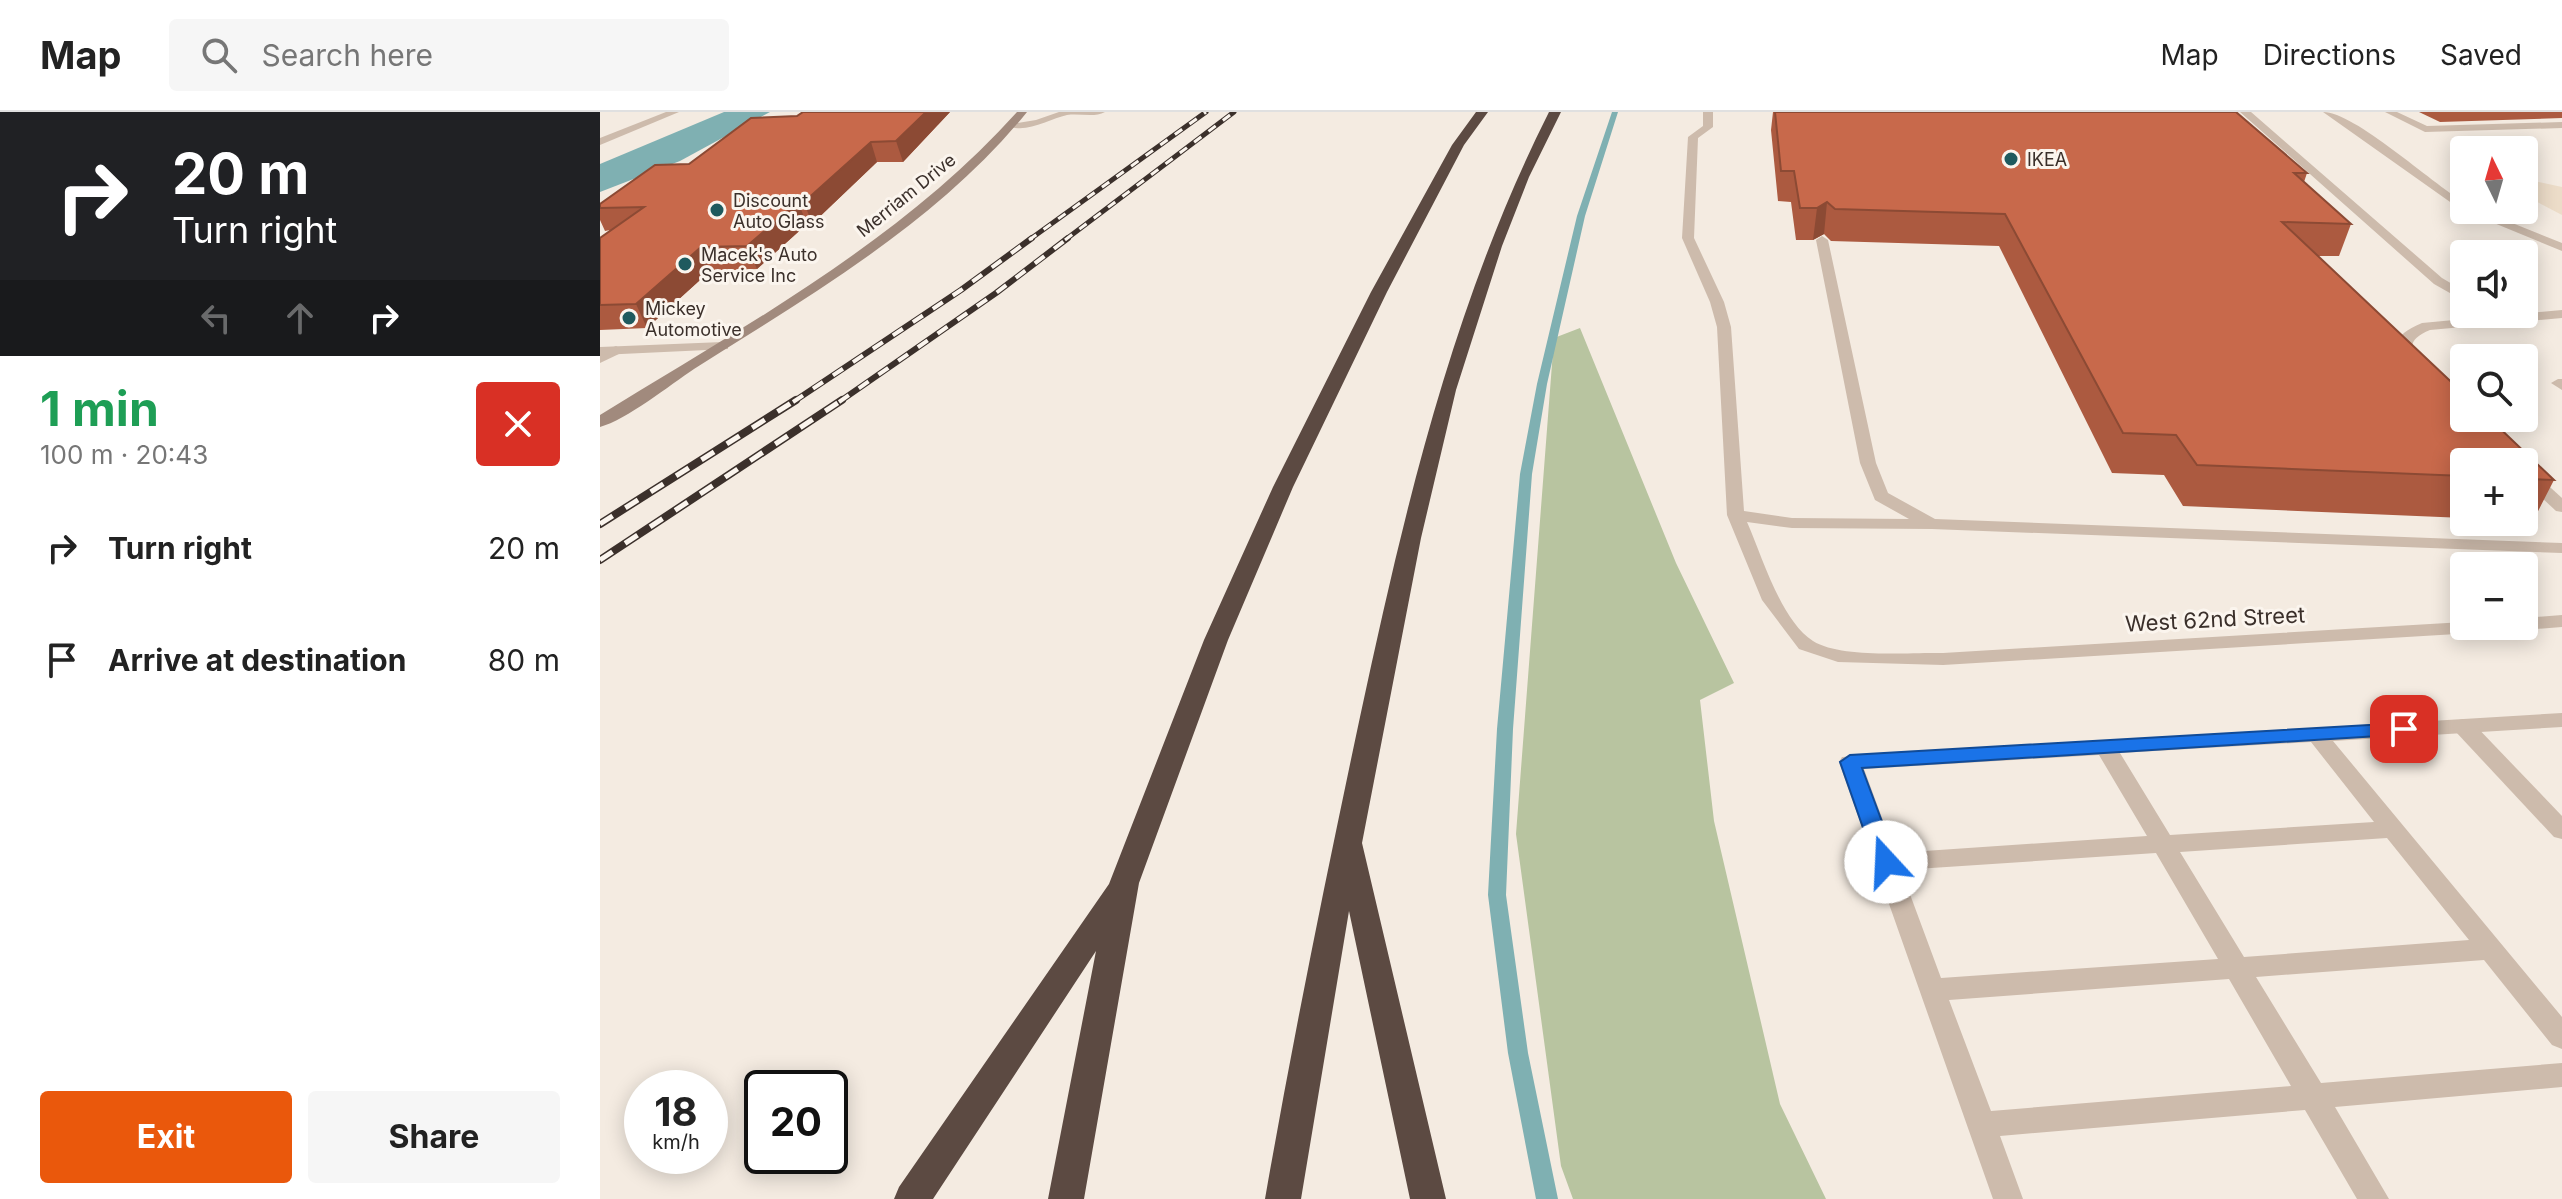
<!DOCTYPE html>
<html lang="en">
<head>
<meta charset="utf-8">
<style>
	body { margin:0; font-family:Inter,sans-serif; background:#f6f6f6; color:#222; height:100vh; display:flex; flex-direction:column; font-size:30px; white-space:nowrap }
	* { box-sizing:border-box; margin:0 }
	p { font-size:26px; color:#767676 }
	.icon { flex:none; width:44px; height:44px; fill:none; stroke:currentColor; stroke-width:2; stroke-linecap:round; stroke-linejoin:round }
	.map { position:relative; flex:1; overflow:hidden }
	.side { display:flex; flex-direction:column; background:#fff; width:600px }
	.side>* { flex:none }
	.hud { background:#202124; color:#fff; overflow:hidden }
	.needle { width:52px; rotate:355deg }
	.fabs { position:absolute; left:1850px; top:24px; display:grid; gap:16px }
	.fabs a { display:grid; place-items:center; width:88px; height:88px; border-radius:8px; background:#fff; box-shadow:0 4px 20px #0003; font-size:40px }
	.speed { position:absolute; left:24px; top:958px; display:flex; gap:16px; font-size:40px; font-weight:700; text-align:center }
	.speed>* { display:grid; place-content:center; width:104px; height:104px; border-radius:50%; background:#fff; box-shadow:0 4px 20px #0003; line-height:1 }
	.speed small { font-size:20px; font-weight:400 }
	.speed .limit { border:4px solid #111; border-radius:12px; background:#fff; color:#111 }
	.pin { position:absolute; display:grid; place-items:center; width:68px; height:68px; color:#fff; margin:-34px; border-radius:16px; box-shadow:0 4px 12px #0006 }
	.me { position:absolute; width:88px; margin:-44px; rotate:340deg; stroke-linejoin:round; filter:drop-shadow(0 0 6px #0008) }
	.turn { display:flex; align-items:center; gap:28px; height:168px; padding:0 40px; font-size:36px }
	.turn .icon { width:104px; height:104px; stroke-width:2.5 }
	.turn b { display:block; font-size:56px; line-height:68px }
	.lanes { display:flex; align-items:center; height:76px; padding:0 40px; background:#0003; justify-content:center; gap:40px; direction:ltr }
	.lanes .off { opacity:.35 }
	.round { display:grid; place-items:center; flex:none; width:84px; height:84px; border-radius:8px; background:#f6f6f6 }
	.head { display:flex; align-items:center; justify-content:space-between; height:136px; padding:0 40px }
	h1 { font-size:48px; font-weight:700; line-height:60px; color:#1e9e55 }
	.cta { display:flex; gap:16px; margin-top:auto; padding:16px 40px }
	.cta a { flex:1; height:92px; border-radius:8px; background:#ea580c; color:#fff; font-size:32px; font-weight:700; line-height:92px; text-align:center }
	.cta a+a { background:#f6f6f6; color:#222 }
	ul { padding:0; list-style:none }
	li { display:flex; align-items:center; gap:24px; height:112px; padding:0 40px }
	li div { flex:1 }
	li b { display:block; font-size:30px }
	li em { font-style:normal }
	header { display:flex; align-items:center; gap:48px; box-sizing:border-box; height:112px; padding:0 40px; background:#fff; border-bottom:2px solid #e0e0e0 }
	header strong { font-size:38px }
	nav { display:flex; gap:44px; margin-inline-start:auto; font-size:28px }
	.search { width:560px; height:72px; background:#f6f6f6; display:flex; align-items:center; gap:20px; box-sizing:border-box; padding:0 28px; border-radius:8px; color:#767676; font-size:30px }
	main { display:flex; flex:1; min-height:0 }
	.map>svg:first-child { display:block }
	.green { fill:#b8c4a0 }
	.plaza { fill:#ecdcc8 }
	.water { fill:#7fb0b2 }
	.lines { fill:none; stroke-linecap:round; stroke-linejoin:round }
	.stream { fill:#7fb0b2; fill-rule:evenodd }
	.service { fill:#cdbbac; fill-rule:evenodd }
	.minor { fill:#cdbbac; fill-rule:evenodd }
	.tertiary { fill:#cdbbac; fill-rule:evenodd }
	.secondary { fill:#a18a7d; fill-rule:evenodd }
	.motorway { fill:#5c4a42; fill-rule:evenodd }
	.rail-far2-casing { stroke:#3b302b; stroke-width:5 }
	.rail-far1-casing { stroke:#3b302b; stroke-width:6 }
	.rail-casing { stroke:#3b302b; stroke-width:8 }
	.rail-far2 { stroke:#fbf5ee; stroke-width:3; stroke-dasharray:9; stroke-linecap:butt }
	.rail-far1 { stroke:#fbf5ee; stroke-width:4; stroke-dasharray:12; stroke-linecap:butt }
	.rail { stroke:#fbf5ee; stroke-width:5; stroke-dasharray:15; stroke-linecap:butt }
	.wall { fill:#ac5a40 }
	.shaded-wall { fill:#8c4a34 }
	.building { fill:#c8694b; stroke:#8c4a34; stroke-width:2 }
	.route { fill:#1a73e8; stroke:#114b97; stroke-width:2 }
	.poi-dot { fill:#1f5a5e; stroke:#fbf5ee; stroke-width:3 }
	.labels { text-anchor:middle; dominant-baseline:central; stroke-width:6; stroke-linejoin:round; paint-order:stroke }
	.far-poi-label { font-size:18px; fill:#3b302b; stroke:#fbf5ee; text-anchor:start }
	.far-street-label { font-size:18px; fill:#3b302b; stroke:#fbf5ee }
	.street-label { font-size:22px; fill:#3b302b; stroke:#fbf5ee }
</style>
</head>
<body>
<header>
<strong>Map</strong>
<div class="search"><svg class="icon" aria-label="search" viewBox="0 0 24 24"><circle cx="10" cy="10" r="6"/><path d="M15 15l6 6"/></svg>Search here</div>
<nav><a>Map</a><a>Directions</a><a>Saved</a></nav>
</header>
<main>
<section class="side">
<div class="hud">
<div class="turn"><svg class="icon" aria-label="right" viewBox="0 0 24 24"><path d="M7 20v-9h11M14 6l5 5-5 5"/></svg><div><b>20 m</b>Turn right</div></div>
<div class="lanes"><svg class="icon off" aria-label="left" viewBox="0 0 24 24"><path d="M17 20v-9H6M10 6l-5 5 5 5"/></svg><svg class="icon off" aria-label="ahead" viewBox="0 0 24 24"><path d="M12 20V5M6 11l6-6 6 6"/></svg><svg class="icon" aria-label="right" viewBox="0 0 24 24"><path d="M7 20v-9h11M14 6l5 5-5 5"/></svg></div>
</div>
<div class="head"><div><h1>1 min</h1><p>100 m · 20:43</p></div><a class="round" style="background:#d93025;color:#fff"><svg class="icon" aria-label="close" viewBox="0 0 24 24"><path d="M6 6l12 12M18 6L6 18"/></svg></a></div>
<ul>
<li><svg class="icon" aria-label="right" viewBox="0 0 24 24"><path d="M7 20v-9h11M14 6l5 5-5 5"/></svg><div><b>Turn right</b></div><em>20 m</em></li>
<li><svg class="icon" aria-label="arrive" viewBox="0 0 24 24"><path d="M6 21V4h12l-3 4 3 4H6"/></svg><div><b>Arrive at destination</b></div><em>80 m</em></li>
</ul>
<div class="cta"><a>Exit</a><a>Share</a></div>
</section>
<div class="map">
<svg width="1962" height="1087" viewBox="0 0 1962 1087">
	<rect width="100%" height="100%" fill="#f4ebe1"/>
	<polygon class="green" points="980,216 1076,451 1134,571 1100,588 1114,709 1180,992 1226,1087 973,1087 961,1054 916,722 954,226"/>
	<polygon class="plaza" points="1930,68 1962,75 1962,103 1924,83 1924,69"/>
	<polygon class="water" points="124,0 170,0 80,49 0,80 0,52"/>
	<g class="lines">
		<polygon class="stream" points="1012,0 1018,0 985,104 947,272 932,362 913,617 906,783 928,941 958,1087 936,1087 908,941 888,783 897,617 920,362 937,272 977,104"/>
		<g class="service">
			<path d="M459,0h46c-11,6 -25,1 -38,3 -18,4 -42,20 -61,10l30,-5z"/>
			<path d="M1103,0h10v15l-15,11 -4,100 30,64 7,25 13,184 48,7 117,1 -34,-19 -15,-37 -44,-223 6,-4 6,4 48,223 12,30 47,26 627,24v10l-630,-24 -140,-1 -45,-6c15,34 34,99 66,119 29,18 96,11 130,12l10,6 -10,6 -105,-3 -39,-13 -37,-49 -35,-85 -10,-188 -7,-25 -28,-64 6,-101 15,-11z"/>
			<polygon points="1640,0 1651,0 1842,166 1864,179 1864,189 1834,172"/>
			<polygon points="1785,0 1797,0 1827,14 1962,10 1962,16 1825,20"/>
			<path d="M1962,198v8l-132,12c-19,8 -23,16 -11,33l-2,3h-10c-17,-24 -10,-32 15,-43z"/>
			<polygon points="16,234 23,238 21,241 0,251 0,241"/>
			<polygon points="1958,267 1962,267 1962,278 1951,271"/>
			<polygon points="1924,355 1930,357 1962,386 1962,400 1956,399 1924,369"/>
			<path d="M1962,601v14l-229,14 229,276v32l-10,-4 -68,-85 -228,17 65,106 241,-20v24l-227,20 54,92h-32l-52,-89 -305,26 23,63h-30l-154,-437 3,-5zM1711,630l63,80 -204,13 -50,-82zM1499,643l48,81 -252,17 -31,-84zM1787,726l82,102 -225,17 -64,-105zM1556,741l62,106 -277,19 -40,-108zM1629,867l62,107 -300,25 -42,-111z"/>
		</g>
		<g class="minor">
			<polygon points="66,0 79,0 0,33 0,26"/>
			<polygon points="123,230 128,231 128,237 0,243 0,235"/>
			<polygon points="1962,503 1962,515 1924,518 1916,514 1924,514 1924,506"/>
			<polygon points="1864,510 1864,514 1900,514 1890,520 1343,553 1333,547 1343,541"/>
			<polygon points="1863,607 1871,609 1962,704 1962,727 1954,725 1855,619 1852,614 1855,609"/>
		</g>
		<path class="tertiary" d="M1723,0c32,0 108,71 141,90v8h16l82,33v8l-102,-42z"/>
		<path class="secondary" d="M417,0h10c-88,109 -216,183 -333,257 -24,16 -68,51 -94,58v-12c145,-89 302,-175 417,-303z"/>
		<g class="motorway">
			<polygon points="876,0 888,0 864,33 787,180 693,375 628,528 539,771 484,1087 448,1087 496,839 333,1087 294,1087 299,1075 509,772 604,528 673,375 771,180 852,33"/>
			<path d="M949,0h12l-32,65 -27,69 -46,144 -35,148 -59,305 84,356h-36l-61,-288 -48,288h-36c28,-161 61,-322 95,-482 45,-209 92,-412 189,-605z"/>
		</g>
		<g class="rail-far2-casing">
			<g id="rail-far2">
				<polyline points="429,128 606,0"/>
				<polyline points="465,128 634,0"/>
			</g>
		</g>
		<g class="rail-far1-casing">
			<g id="rail-far1">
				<polyline points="193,290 361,178 432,126"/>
				<polyline points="239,290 396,181 468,126"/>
			</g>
		</g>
		<g class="rail-casing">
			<g id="rail">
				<polyline points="0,412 196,288"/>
				<polyline points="0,448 242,288"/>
			</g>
		</g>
		<use href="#rail-far2" class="rail-far2"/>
		<use href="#rail-far1" class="rail-far1"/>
		<use href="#rail" class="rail"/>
	</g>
	<g class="wall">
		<polygon points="350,0 303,50 277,50 212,112 207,112 157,157 110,159 47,216 0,218 0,126 10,118 5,119 0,108 0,92 89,52"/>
		<polygon points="1173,0 1636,0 1707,61 1704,70 1751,112 1739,144 1718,144 1954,368 1933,409 1924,408 1924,350 1864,350 1864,406 1583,394 1564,363 1512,361 1399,134 1231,129 1224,122 1213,128 1196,128 1191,90 1178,89 1171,18"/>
		<polygon points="1819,0 1962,0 1962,6 1840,10"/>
	</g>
	<g class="shaded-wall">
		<polygon points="326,0 350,0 303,50 296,29"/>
		<polygon points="271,30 277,50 212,112 204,90"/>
		<polygon points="198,90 207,112 157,157 147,134"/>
		<polygon points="1227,90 1224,122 1213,128 1217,96"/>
		<polygon points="101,135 110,159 47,216 36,192"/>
	</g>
	<g class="building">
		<polygon points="203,0 326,0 296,29 271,30 204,90 198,90 147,134 101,135 36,192 0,193 0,126 44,95 0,96 0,92 55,53 89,52 151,6 197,4"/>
		<polygon points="1175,0 1636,0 1707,61 1694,61 1751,112 1682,110 1864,282 1864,306 1889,306 1954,368 1924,367 1924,350 1864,350 1864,364 1597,353 1576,323 1523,321 1405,102 1235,97 1227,90 1217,96 1200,96 1194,59 1181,59"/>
	</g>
	<polygon class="route" points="1804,611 1814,617 1811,622 1262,656 1297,750 1294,755 1278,755 1275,750 1240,650 1250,643"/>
	<g class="poi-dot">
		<circle cx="1411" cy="47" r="8"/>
		<circle cx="117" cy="98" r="8"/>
		<circle cx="85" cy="152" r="8"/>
		<circle cx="29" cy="206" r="8"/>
	</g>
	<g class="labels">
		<g class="far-poi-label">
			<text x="1427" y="47">IKEA</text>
			<text x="133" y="88">Discount<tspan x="133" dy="21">Auto Glass</tspan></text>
			<text x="101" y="142">Macek's Auto<tspan x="101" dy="21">Service Inc</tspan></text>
			<text x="45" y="196">Mickey<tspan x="45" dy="21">Automotive</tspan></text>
		</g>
		<g class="far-street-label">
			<text transform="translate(306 83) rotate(-39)">Merriam Drive</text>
		</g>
		<g class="street-label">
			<text transform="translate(1615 507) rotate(-3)">West 62nd Street</text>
		</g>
	</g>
</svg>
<div class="fabs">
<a><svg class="needle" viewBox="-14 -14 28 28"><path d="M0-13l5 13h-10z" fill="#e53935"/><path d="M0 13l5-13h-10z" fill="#767676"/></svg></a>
<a><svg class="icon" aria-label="sound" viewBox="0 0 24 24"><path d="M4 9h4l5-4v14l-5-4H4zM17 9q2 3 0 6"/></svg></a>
<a><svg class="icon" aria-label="search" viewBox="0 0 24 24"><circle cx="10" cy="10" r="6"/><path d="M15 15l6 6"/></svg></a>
<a>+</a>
<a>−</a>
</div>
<div class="speed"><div>18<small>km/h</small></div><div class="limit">20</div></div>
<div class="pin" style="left:1804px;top:617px;background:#d93025"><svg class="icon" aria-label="arrive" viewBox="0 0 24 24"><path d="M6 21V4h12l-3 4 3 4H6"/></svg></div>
<svg class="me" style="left:1286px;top:750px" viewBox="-20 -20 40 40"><circle r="19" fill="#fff"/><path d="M0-13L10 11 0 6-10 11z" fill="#1a73e8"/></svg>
</div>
</main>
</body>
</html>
